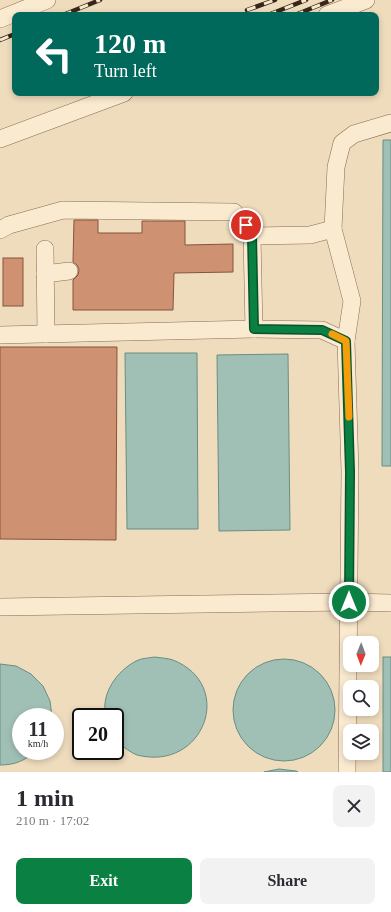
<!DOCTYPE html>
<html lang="en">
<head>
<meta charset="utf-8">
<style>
	body { margin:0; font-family:"Times New Roman",serif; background:#f2f2f3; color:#2b2b33; height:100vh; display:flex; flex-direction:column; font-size:15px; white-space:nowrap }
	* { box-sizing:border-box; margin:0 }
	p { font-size:13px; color:#7c7c81 }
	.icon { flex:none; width:22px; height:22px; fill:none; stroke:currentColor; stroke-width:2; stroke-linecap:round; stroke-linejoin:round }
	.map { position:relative; height:772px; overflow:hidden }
	.panel { display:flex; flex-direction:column; background:#fff; flex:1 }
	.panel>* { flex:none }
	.banner { position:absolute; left:12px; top:12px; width:367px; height:84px; border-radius:8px; box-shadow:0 2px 6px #0003; background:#00695c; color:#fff; overflow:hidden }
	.needle { width:26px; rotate:181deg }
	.buttons { position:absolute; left:343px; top:636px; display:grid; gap:8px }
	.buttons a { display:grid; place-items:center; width:36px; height:36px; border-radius:8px; background:#fff; box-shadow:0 2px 6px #0003; font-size:20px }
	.speed { position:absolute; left:12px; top:708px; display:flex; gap:8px; font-size:20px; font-weight:700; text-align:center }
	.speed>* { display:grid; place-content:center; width:52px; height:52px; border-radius:50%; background:#fff; box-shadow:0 2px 6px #0003; line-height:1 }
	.speed small { font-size:10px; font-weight:400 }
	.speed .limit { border:2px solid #111; border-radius:6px; background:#fff; color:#111 }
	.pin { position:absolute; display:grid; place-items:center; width:34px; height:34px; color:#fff; margin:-17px; border:2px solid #fff; border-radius:50%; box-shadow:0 1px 4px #0007 }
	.me { position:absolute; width:44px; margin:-22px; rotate:0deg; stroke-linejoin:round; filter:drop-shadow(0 0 3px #0008) }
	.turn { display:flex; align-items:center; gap:14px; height:84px; padding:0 16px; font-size:18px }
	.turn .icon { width:52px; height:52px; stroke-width:2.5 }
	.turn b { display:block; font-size:28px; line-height:34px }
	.round { display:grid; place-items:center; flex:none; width:42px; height:42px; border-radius:8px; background:#f2f2f3 }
	.head { display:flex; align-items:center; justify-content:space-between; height:68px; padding:0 16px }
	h1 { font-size:24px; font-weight:800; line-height:30px }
	.action { display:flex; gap:8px; margin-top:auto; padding:8px 16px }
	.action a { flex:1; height:46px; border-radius:8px; background:#0b8043; color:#fff; font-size:16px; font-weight:800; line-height:46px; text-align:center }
	.action a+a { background:#f2f2f3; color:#2b2b33 }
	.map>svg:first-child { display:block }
	.water { fill:#a1c0b5; stroke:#688d82 }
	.building { fill:#ce9171; stroke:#87543b }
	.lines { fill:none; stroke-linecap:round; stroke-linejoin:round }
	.minor-casing { stroke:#876c56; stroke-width:18 }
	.minor { stroke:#faead0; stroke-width:17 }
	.rail-casing { stroke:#36261b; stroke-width:4.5 }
	.rail { stroke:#f6e7cd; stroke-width:3; stroke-dasharray:9; stroke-linecap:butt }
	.route-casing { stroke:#07532c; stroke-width:10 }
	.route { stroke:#0b8043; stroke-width:7 }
	.slow { stroke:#f59e0b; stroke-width:7 }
</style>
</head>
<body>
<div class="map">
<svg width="391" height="772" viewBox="0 0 391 772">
	<rect width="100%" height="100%" fill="#efdcbd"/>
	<g class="water">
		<polygon points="383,140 391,140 391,466 382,466"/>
		<polygon points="125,353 197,353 198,529 127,529"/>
		<polygon points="288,354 290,530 219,531 217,355"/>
		<path d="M155,657c5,1 12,1 18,3 63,25 31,112 -36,95 -7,-3 -20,-11 -22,-20 -1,-5 0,-12 0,-18h-9c-6,-23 11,-46 30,-56 6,-3 13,-3 19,-4z"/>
		<rect x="383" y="657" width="8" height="115"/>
		<circle cx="284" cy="710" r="51"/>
		<path d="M0,664l16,2 15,8 12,12 7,15 2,16h-31v34h15c-12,10 -21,14 -36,14z"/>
		<polygon points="279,769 296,771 298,772 264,772"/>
	</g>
	<g class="building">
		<polygon points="74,220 98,220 98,233 142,233 142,221 185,221 185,245 233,244 233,272 174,273 173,310 73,310 73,280 78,275 79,270 77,265 73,262"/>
		<rect x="3" y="258" width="20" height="48"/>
		<polygon points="0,347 117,347 116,540 0,539"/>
	</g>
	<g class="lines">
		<g class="minor-casing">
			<g id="minor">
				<polyline points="327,15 366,0"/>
				<polyline points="0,19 47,0"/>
				<polyline points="0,139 124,93"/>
				<polyline points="0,230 9,225 63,210 234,212 246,225 252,236 254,329"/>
				<polyline points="252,236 310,235 333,229"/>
				<polyline points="45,249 46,334"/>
				<polyline points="45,274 69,271"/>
				<polyline points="0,335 254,329 322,330 346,341 350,472 347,772"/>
				<polyline points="346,341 352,301 333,229 336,167 342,143 354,134 391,123"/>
				<polyline points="0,607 349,602 391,603"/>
			</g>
		</g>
		<use href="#minor" class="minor"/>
		<g class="rail-casing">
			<g id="rail">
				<polyline points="247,10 275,0"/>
				<polyline points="63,15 100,0"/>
				<polyline points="268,15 306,0"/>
				<polyline points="295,15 332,0"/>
				<polyline points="0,40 15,34"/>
			</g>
		</g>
		<use href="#rail" class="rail"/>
	</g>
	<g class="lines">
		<g class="route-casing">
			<polyline id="route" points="246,225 252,236 254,329 322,330 346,341 350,472 349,602"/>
		</g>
		<use href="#route" class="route"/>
		<polyline class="slow" points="332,334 346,341 349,417"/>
	</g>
</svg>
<div class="buttons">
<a><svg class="needle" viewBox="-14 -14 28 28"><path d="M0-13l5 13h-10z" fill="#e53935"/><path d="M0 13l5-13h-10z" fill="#7c7c81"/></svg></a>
<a><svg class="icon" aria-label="search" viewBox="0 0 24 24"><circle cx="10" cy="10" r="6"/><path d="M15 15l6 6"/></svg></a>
<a><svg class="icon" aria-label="layers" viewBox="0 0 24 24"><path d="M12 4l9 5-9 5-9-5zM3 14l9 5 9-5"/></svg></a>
</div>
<div class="speed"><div>11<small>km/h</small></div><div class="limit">20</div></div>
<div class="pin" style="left:246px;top:225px;background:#d93025"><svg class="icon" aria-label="arrive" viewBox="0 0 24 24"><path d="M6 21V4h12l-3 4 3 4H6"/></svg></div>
<svg class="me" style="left:349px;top:602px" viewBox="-20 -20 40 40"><circle r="17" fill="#0b8043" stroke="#fff" stroke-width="3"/><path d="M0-11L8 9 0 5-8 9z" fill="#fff"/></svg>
<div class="banner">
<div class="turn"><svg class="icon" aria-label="left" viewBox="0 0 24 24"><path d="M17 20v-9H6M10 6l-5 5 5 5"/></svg><div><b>120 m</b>Turn left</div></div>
</div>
</div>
<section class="panel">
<div class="head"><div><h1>1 min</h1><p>210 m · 17:02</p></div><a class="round"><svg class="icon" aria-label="close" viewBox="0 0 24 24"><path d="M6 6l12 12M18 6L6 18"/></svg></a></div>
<div class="action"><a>Exit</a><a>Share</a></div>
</section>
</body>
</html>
